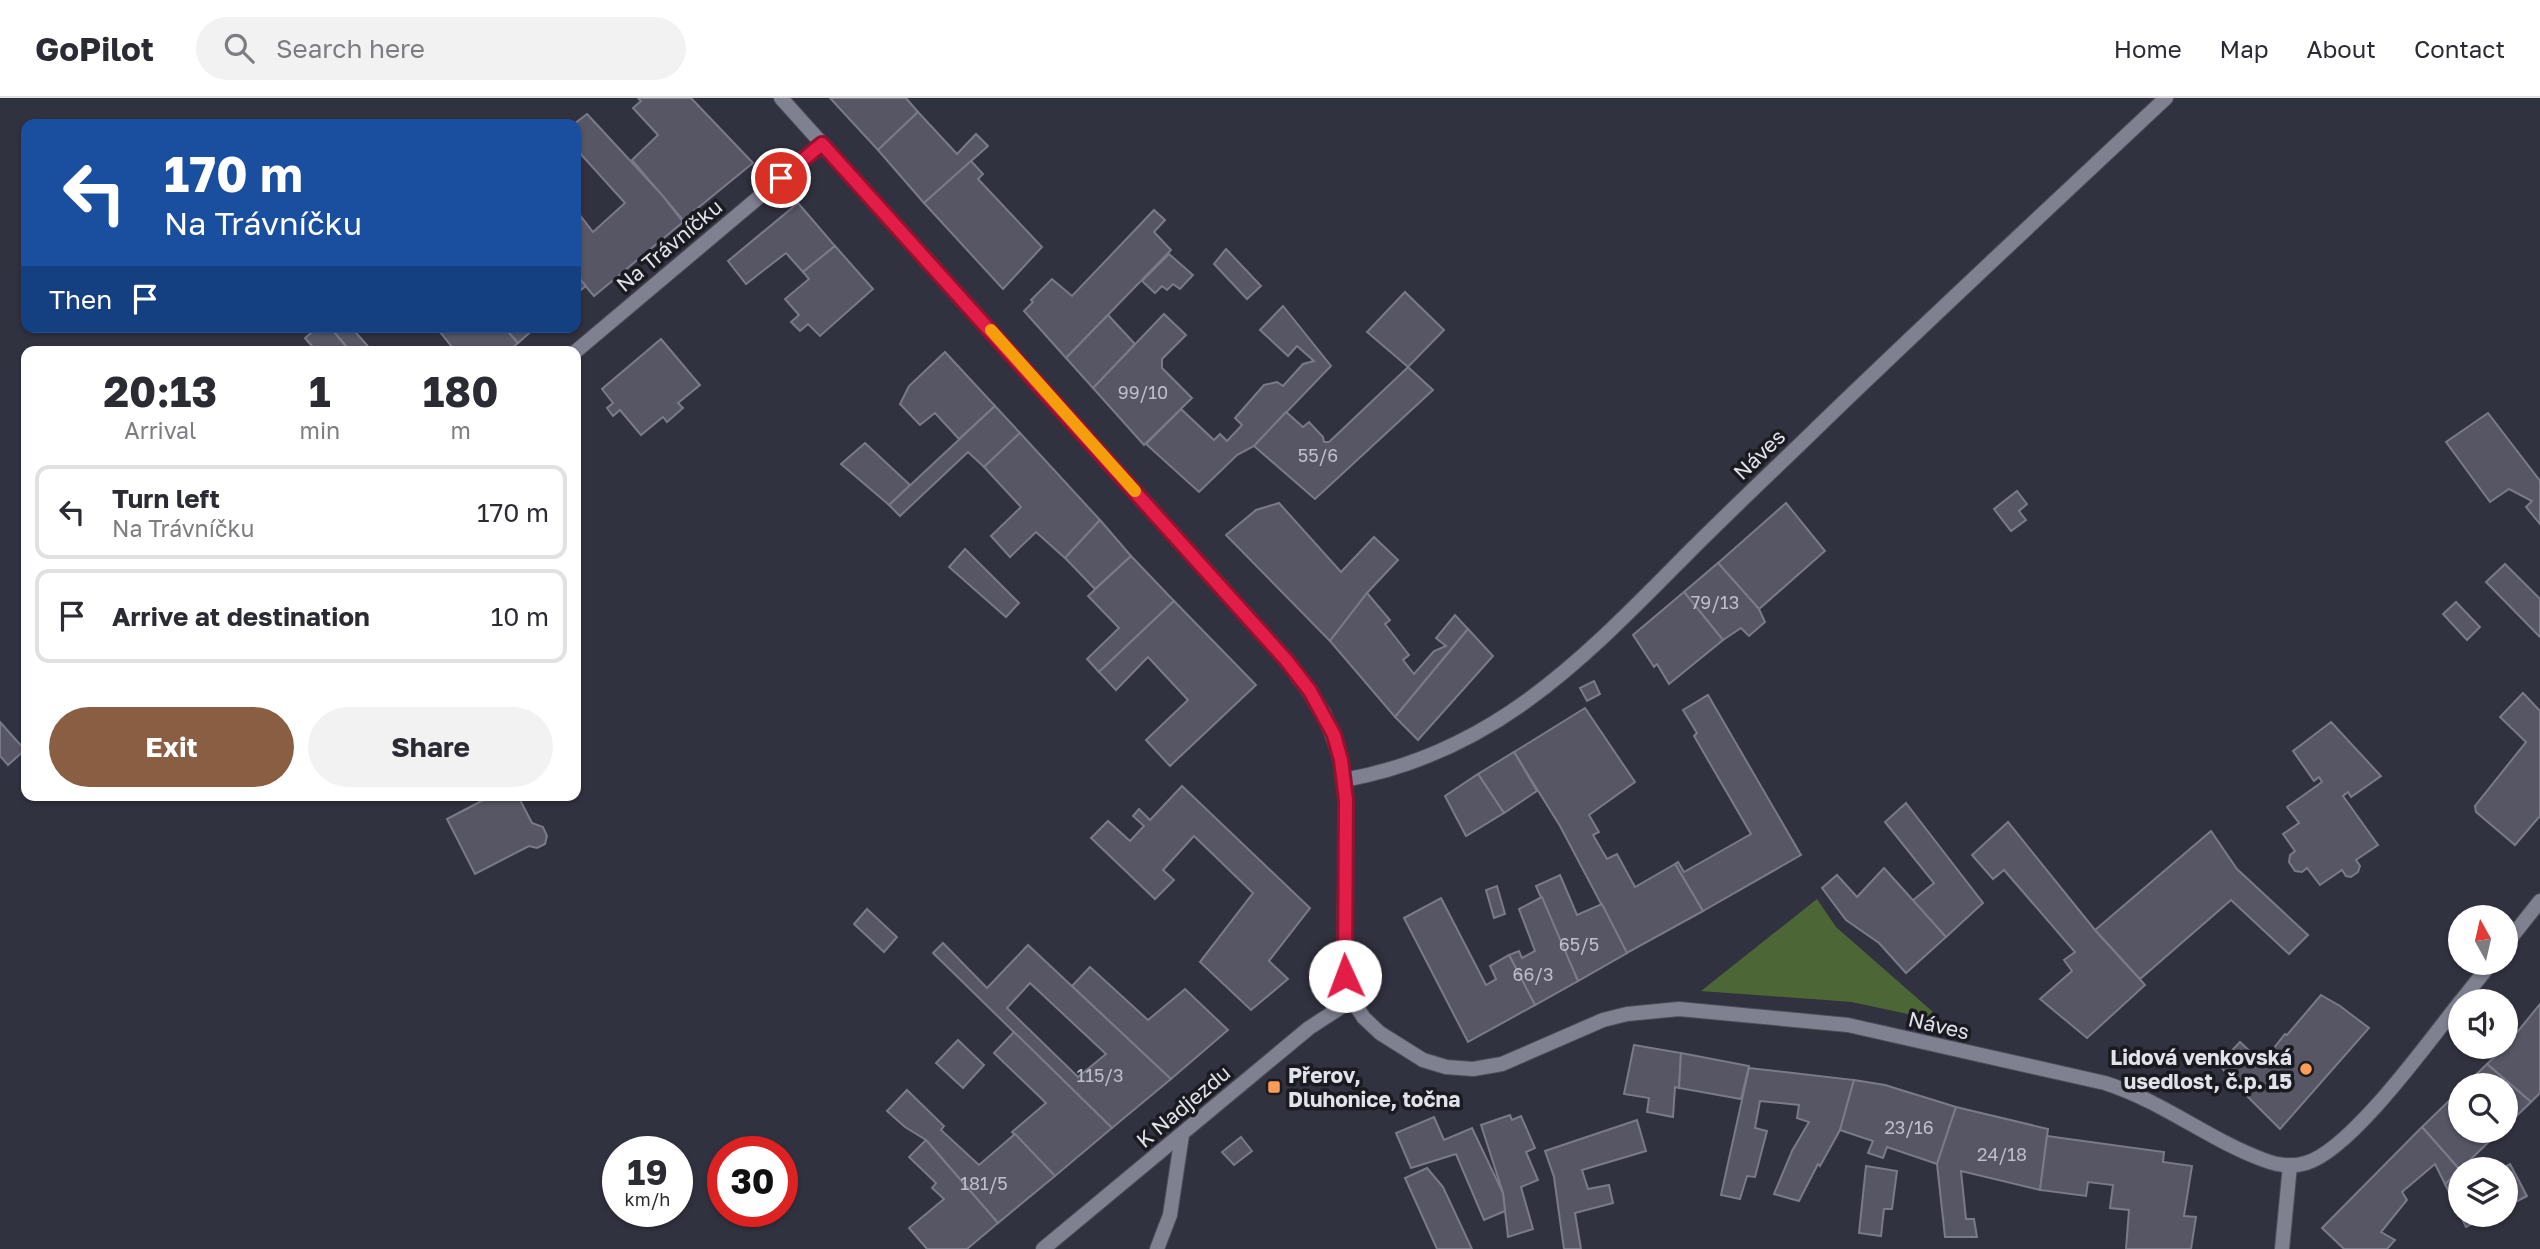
<!DOCTYPE html>
<html lang="en">
<head>
<meta charset="utf-8">
<style>
	body { margin:0; font-family:"Golos Text",sans-serif; background:#f2f2f3; color:#2b2b33; height:100vh; display:flex; flex-direction:column; font-size:26px; white-space:nowrap }
	* { box-sizing:border-box; margin:0 }
	p { font-size:23px; color:#7c7c81 }
	.icon { flex:none; width:38px; height:38px; fill:none; stroke:currentColor; stroke-width:2; stroke-linecap:round; stroke-linejoin:round }
	.map { position:relative; flex:1; overflow:hidden }
	.details { position:absolute; left:21px; top:248px; width:560px; height:455px; display:flex; flex-direction:column; background:#fff; border-radius:14px; box-shadow:0 2px 5px #0004 }
	.details>* { flex:none }
	.top-card { position:absolute; left:21px; top:21px; width:560px; height:214px; border-radius:14px; box-shadow:0 2px 5px #0004; background:#1a4fa0; color:#fff; overflow:hidden }
	.needle { width:46px; rotate:352deg }
	.controls { position:absolute; left:2448px; top:807px; display:grid; gap:14px }
	.controls a { display:grid; place-items:center; width:70px; height:70px; border-radius:50%; background:#fff; box-shadow:0 2px 5px #0004; font-size:35px }
	.speed { position:absolute; left:602px; top:1038px; display:flex; gap:14px; font-size:35px; font-weight:700; text-align:center }
	.speed>* { display:grid; place-content:center; width:91px; height:91px; border-radius:50%; background:#fff; box-shadow:0 2px 5px #0004; line-height:1 }
	.speed small { font-size:18px; font-weight:400 }
	.speed .limit { border:10px solid #d22; background:#fff; color:#111 }
	.pin { position:absolute; display:grid; place-items:center; width:60px; height:60px; color:#fff; margin:-30px; border:4px solid #fff; border-radius:50%; box-shadow:0 2px 7px #0007 }
	.me { position:absolute; width:77px; margin:-38px; rotate:358deg; stroke-linejoin:round; filter:drop-shadow(0 0 5px #0008) }
	.turn { display:flex; align-items:center; gap:24px; height:147px; padding:0 28px; font-size:32px }
	.turn .icon { width:91px; height:91px; stroke-width:2.5 }
	.turn b { display:block; font-size:49px; line-height:60px }
	.then { display:flex; align-items:center; height:66px; padding:0 28px; background:#0003; gap:14px; font-size:26px }
	.eta { display:flex; justify-content:space-evenly; align-items:center; height:119px; text-align:center }
	.eta b { font-size:42px; font-weight:700; line-height:49px }
	.button { display:flex; gap:14px; margin-top:auto; padding:14px 28px }
	.button a { flex:1; height:80px; border-radius:42px; background:#8a5e43; color:#fff; font-size:28px; font-weight:700; line-height:80px; text-align:center }
	.button a+a { background:#f2f2f3; color:#2b2b33 }
	ul { padding:0; list-style:none }
	li { display:flex; align-items:center; gap:21px; height:94px; margin:0 14px 10px; padding:0 14px; border:4px solid #e1e1e2; border-radius:14px }
	li div { flex:1 }
	li b { display:block; font-size:26px }
	li em { font-style:normal }
	header { display:flex; align-items:center; gap:42px; box-sizing:border-box; height:98px; padding:0 35px; background:#fff; border-bottom:2px solid #e1e1e2 }
	header strong { font-size:33px }
	nav { display:flex; gap:38px; margin-inline-start:auto; font-size:24px }
	.search { width:490px; height:63px; background:#f2f2f3; display:flex; align-items:center; gap:18px; box-sizing:border-box; padding:0 24px; border-radius:38px; color:#7c7c81; font-size:26px }
	.map>svg:first-child { display:block }
	.green { fill:#4d6635 }
	.building { fill:#565665; stroke:#797a8a; stroke-width:2; fill-rule:evenodd }
	.lines { fill:none; stroke-linecap:round; stroke-linejoin:round }
	.minor-casing { stroke:#4d4e59; stroke-width:16 }
	.tertiary-casing { stroke:#4d4e59; stroke-width:16 }
	.minor { stroke:#7f8191; stroke-width:14 }
	.tertiary { stroke:#7f8191; stroke-width:14 }
	.route-casing { stroke:#92132f; stroke-width:18 }
	.route { stroke:#e11d48; stroke-width:12 }
	.slow { stroke:#f59e0b; stroke-width:12 }
	.poi-dot { fill:#fe9c57; stroke:#1a1a21; stroke-width:2.5 }
	.labels { text-anchor:middle; dominant-baseline:central; stroke-width:7; stroke-linejoin:round; paint-order:stroke }
	.number-label { font-size:18px; fill:#bebfca }
	.street-label { font-size:21px; fill:#e1e2eb; stroke:#1a1a21 }
	.poi-label { font-size:21px; font-weight:bold; fill:#e1e2eb; stroke:#1a1a21; text-anchor:end }
</style>
</head>
<body>
<header>
<strong>GoPilot</strong>
<div class="search"><svg class="icon" aria-label="search" viewBox="0 0 24 24"><circle cx="10" cy="10" r="6"/><path d="M15 15l6 6"/></svg>Search here</div>
<nav><a>Home</a><a>Map</a><a>About</a><a>Contact</a></nav>
</header>
<div class="map">
<svg width="2540" height="1151" viewBox="0 0 2540 1151">
	<rect width="100%" height="100%" fill="#31323f"/>
	<polygon class="green" points="1817,801 1836,829 1933,914 1926,920 1852,904 1701,893"/>
	<g class="building">
		<polygon points="638,0 691,0 753,65 683,122 632,62 658,37 633,10 641,3"/>
		<polygon points="830,0 906,0 918,14 878,52"/>
		<polygon points="918,14 957,56 976,36 988,48 924,105 878,52"/>
		<polygon points="587,16 662,97 683,124 594,198 576,177 576,119 579,116 593,134 625,105 578,53 576,56 574,26"/>
		<polygon points="971,63 983,76 978,81 1042,149 1003,191 924,105"/>
		<polygon points="798,105 835,148 803,174 786,155 746,186 728,163"/>
		<polygon points="1154,112 1165,122 1154,134 1171,152 1066,260 1024,213 1033,204 1031,202 1052,181 1072,198"/>
		<polygon points="835,148 873,191 820,238 808,226 800,233 791,224 799,217 785,201 809,181 803,174"/>
		<polygon points="1226,151 1261,188 1247,201 1214,166"/>
		<polygon points="1169,156 1193,177 1180,191 1173,186 1167,192 1162,188 1155,195 1142,183"/>
		<polygon points="576,177 586,188 576,196"/>
		<polygon points="1405,194 1444,232 1408,269 1367,234"/>
		<polygon points="1283,208 1331,268 1254,348 1237,357 1199,394 1146,346 1181,311 1214,342 1220,336 1227,343 1242,327 1235,320 1264,287 1277,284 1283,288 1303,266 1314,263 1297,248 1288,258 1260,232"/>
		<polygon points="1164,216 1186,237 1162,261 1162,270 1192,300 1144,347 1093,290"/>
		<polygon points="1108,217 1135,246 1093,290 1066,260"/>
		<polygon points="318,229 330,229 351,254 317,254 305,240"/>
		<polygon points="330,229 351,229 373,254 351,254"/>
		<polygon points="446,229 504,229 518,245 507,254 456,254 440,234"/>
		<polygon points="504,229 536,229 518,245"/>
		<polygon points="661,241 700,287 678,305 683,310 667,324 663,319 641,337 620,312 613,318 607,310 613,305 602,291"/>
		<polygon points="945,254 995,308 959,341 935,315 920,327 900,306 909,288"/>
		<polygon points="1408,269 1433,292 1315,401 1254,348 1286,314 1303,329 1309,324 1323,339 1324,344 1329,344"/>
		<polygon points="995,308 1020,335 984,369 968,354 900,418 889,407"/>
		<polygon points="2488,315 2540,383 2540,426 2526,409 2532,403 2509,391 2490,404 2446,344"/>
		<polygon points="1020,335 1100,422 1065,460 1036,434 1010,459 991,438 1021,409 984,369"/>
		<polygon points="865,345 910,387 889,407 841,366"/>
		<polygon points="2017,393 2027,406 2019,413 2026,422 2011,433 1994,411"/>
		<polygon points="1279,405 1341,474 1374,439 1398,462 1367,495 1330,543 1226,437 1256,412"/>
		<polygon points="1786,405 1825,453 1759,511 1718,465"/>
		<polygon points="1100,422 1131,458 1095,491 1065,460"/>
		<polygon points="965,451 1019,505 1006,519 949,469"/>
		<polygon points="1131,458 1174,503 1099,574 1087,561 1119,530 1088,498"/>
		<polygon points="1718,465 1759,511 1765,524 1749,538 1741,530 1723,542 1684,494"/>
		<polygon points="2505,466 2540,501 2540,539 2486,484"/>
		<polygon points="1684,494 1723,542 1669,586 1657,566 1654,569 1633,537"/>
		<polygon points="1367,495 1390,522 1385,526 1409,557 1403,562 1414,576 1434,553 1446,548 1436,540 1455,517 1468,531 1395,619 1330,543"/>
		<polygon points="1174,503 1256,587 1170,668 1146,642 1188,602 1148,559 1116,592 1099,574"/>
		<polygon points="2456,504 2480,529 2467,542 2443,516"/>
		<polygon points="1468,531 1493,558 1418,642 1395,619"/>
		<polygon points="1594,583 1600,596 1587,603 1580,590"/>
		<polygon points="2523,595 2540,613 2540,718 2515,747 2476,714 2475,708 2526,644 2500,619"/>
		<polygon points="1708,597 1801,757 1703,813 1675,766 1678,764 1684,774 1751,736 1694,638 1697,635 1683,612"/>
		<polygon points="1585,610 1635,684 1589,717 1599,734 1593,737 1607,761 1617,756 1635,789 1675,766 1703,813 1627,855 1560,728 1514,654"/>
		<polygon points="0,624 25,652 8,667 0,658"/>
		<polygon points="2331,624 2381,678 2351,699 2348,694 2343,698 2378,747 2356,762 2360,768 2358,774 2351,779 2346,778 2342,772 2320,787 2307,770 2302,774 2295,773 2289,764 2290,757 2295,753 2283,736 2299,725 2287,709 2322,684 2319,679 2314,683 2293,653"/>
		<polygon points="1514,654 1537,693 1504,715 1478,676"/>
		<polygon points="1478,676 1504,715 1466,738 1445,698"/>
		<polygon points="1182,688 1310,810 1269,863 1288,881 1251,912 1200,864 1253,795 1194,738 1163,772 1174,782 1155,801 1091,740 1108,723 1130,743 1144,728 1133,718 1139,711 1150,722"/>
		<polygon points="491,698 518,698 532,725 543,729 547,738 545,746 537,750 529,748 475,776 447,721"/>
		<polygon points="1906,705 1983,805 1946,839 1912,803 1934,785 1885,724"/>
		<polygon points="2008,724 2095,832 2145,887 2087,940 2040,901 2072,873 2064,862 2075,854 2004,772 1993,781 1972,757"/>
		<polygon points="2211,733 2237,771 2308,837 2289,856 2231,802 2140,881 2095,832"/>
		<polygon points="1884,770 1946,839 1906,875 1879,845 1846,822 1822,790 1837,777 1857,799"/>
		<polygon points="1560,777 1577,817 1602,806 1627,855 1578,883 1536,788"/>
		<polygon points="1497,788 1505,816 1494,820 1486,792"/>
		<polygon points="1542,799 1578,883 1535,907 1509,857 1519,853 1522,860 1535,853 1519,811"/>
		<polygon points="1441,800 1486,887 1496,881 1490,868 1509,857 1535,907 1468,944 1404,820"/>
		<polygon points="867,811 897,839 884,854 854,826"/>
		<path d="M943,845l44,45 41,-43 143,134 -59,49 -179,-175zM1030,885l76,71 -28,23 -71,-69z"/>
		<polygon points="1090,869 1148,922 1185,891 1228,932 1171,981 1072,888"/>
		<polygon points="2321,897 2340,908 2369,930 2280,1031 2232,983 2219,966 2240,944 2262,965 2285,936 2287,937"/>
		<polygon points="2540,906 2540,995 2531,1004 2487,966 2506,948"/>
		<polygon points="1014,934 1112,1030 1055,1078 1012,1034 1046,1005 994,955"/>
		<polygon points="958,942 984,967 963,990 936,965"/>
		<polygon points="1634,947 1681,955 1679,990 1675,989 1673,1019 1647,1014 1649,1000 1624,996"/>
		<polygon points="1681,955 1749,968 1741,1001 1679,990"/>
		<polygon points="2487,966 2531,1004 2506,1028 2506,987 2465,987"/>
		<polygon points="1749,970 1854,982 1840,1032 1820,1068 1818,1066 1799,1103 1774,1096 1792,1053 1809,1024 1797,1020 1799,1007 1760,1003 1755,1030 1767,1033 1755,1079 1747,1078 1740,1101 1721,1097"/>
		<polygon points="1854,982 1885,987 1956,1009 1937,1066 1887,1049 1883,1060 1868,1055 1873,1043 1840,1032"/>
		<polygon points="907,992 944,1028 941,1032 979,1067 1015,1036 1055,1078 998,1125 926,1042 905,1029 887,1013"/>
		<polygon points="2460,992 2460,1032 2501,1032 2470,1062 2478,1071 2460,1071 2460,1116 2491,1116 2466,1129 2445,1086 2460,1072 2422,1029"/>
		<polygon points="1956,1009 2048,1031 2040,1092 1961,1073 1966,1121 1974,1121 1977,1139 1945,1139 1937,1066"/>
		<polygon points="1510,1017 1512,1022 1521,1018 1535,1050 1526,1054 1538,1082 1521,1089 1533,1131 1508,1139 1503,1095 1481,1027"/>
		<polygon points="1434,1019 1444,1042 1472,1030 1503,1095 1505,1113 1484,1122 1456,1056 1411,1070 1396,1035"/>
		<polygon points="1637,1022 1646,1053 1582,1072 1588,1091 1609,1087 1613,1105 1575,1115 1581,1151 1564,1151 1554,1079 1545,1053"/>
		<polygon points="2422,1029 2460,1072 2445,1086 2435,1066 2402,1094 2407,1102 2381,1134 2395,1142 2387,1151 2344,1151 2322,1130"/>
		<polygon points="2047,1038 2164,1054 2163,1064 2192,1068 2184,1118 2196,1119 2191,1151 2126,1151 2129,1112 2110,1110 2113,1087 2088,1084 2086,1098 2040,1092"/>
		<polygon points="1241,1039 1252,1053 1234,1067 1222,1054"/>
		<polygon points="926,1042 998,1125 967,1151 927,1151 909,1130 944,1101 932,1090 936,1085 909,1059"/>
		<polygon points="2510,1066 2527,1098 2506,1109 2506,1071 2501,1071"/>
		<polygon points="1866,1068 1897,1073 1892,1111 1884,1111 1881,1138 1859,1135"/>
		<polygon points="1427,1070 1443,1089 1472,1151 1437,1151 1405,1080"/>
	</g>
	<g class="lines">
		<g class="minor-casing">
			<g id="minor">
				<polyline points="781,0 1287,563 1324,615 1341,662 1346,702 1344,868 1352,902 1309,930 1043,1151"/>
				<polyline points="575,254 822,46"/>
				<path d="M1344,682c152,-27 242,-124 346,-229 45,-45 91,-88 136,-132 112,-108 226,-214 340,-321"/>
				<polyline points="1157,1151 1170,1117 1182,1037"/>
				<polyline points="2282,1151 2290,1067"/>
			</g>
		</g>
		<g class="tertiary-casing">
			<g id="tertiary">
				<polyline points="2506,846 2540,803"/>
				<path d="M1352,902l12,18 16,15 43,27 23,7 27,2 29,-5 101,-44 24,-6 52,-5 169,16 257,58c59,19 104,57 159,77 13,5 29,7 42,3 45,-13 123,-122 154,-161"/>
				<polyline points="2461,903 2492,864"/>
			</g>
		</g>
		<use href="#minor" class="minor"/>
		<use href="#tertiary" class="tertiary"/>
	</g>
	<g class="lines">
		<g class="route-casing">
			<polyline id="route" points="781,80 822,46 1287,563 1310,593 1334,637 1341,662 1346,702 1345,878"/>
		</g>
		<use href="#route" class="route"/>
		<polyline class="slow" points="991,232 1135,393"/>
	</g>
	<g class="poi-dot">
		<circle cx="2306" cy="971" r="7"/>
		<rect x="1267" y="982" width="14" height="14" rx="3.5"/>
	</g>
	<g class="labels">
		<g class="number-label">
			<text x="1143" y="294">99/10</text>
			<text x="1318" y="357">55/6</text>
			<text x="1715" y="504">79/13</text>
			<text x="1579" y="846">65/5</text>
			<text x="1533" y="876">66/3</text>
			<text x="1100" y="977">115/3</text>
			<text x="1909" y="1029">23/16</text>
			<text x="2002" y="1056">24/18</text>
			<text x="984" y="1085">181/5</text>
		</g>
		<g class="street-label">
			<text transform="translate(669 147) rotate(-40)">Na Trávníčku</text>
			<text transform="translate(1759 356) rotate(-44)">Náves</text>
			<text transform="translate(1939 927) rotate(13)">Náves</text>
			<text transform="translate(1183 1008) rotate(-40)">K Nadjezdu</text>
		</g>
		<g class="poi-label">
			<text x="2292" y="959">Lidová venkovská<tspan x="2292" dy="24">usedlost, č.p. 15</tspan></text>
			<text x="1288" y="977" text-anchor="start">Přerov,<tspan x="1288" dy="24">Dluhonice, točna</tspan></text>
		</g>
	</g>
</svg>
<div class="controls">
<a><svg class="needle" viewBox="-14 -14 28 28"><path d="M0-13l5 13h-10z" fill="#e53935"/><path d="M0 13l5-13h-10z" fill="#7c7c81"/></svg></a>
<a><svg class="icon" aria-label="sound" viewBox="0 0 24 24"><path d="M4 9h4l5-4v14l-5-4H4zM17 9q2 3 0 6"/></svg></a>
<a><svg class="icon" aria-label="search" viewBox="0 0 24 24"><circle cx="10" cy="10" r="6"/><path d="M15 15l6 6"/></svg></a>
<a><svg class="icon" aria-label="layers" viewBox="0 0 24 24"><path d="M12 4l9 5-9 5-9-5zM3 14l9 5 9-5"/></svg></a>
</div>
<div class="speed"><div>19<small>km/h</small></div><div class="limit">30</div></div>
<div class="pin" style="left:781px;top:80px;background:#d93025"><svg class="icon" aria-label="arrive" viewBox="0 0 24 24"><path d="M6 21V4h12l-3 4 3 4H6"/></svg></div>
<svg class="me" style="left:1345px;top:878px" viewBox="-20 -20 40 40"><circle r="19" fill="#fff"/><path d="M0-13L10 11 0 6-10 11z" fill="#e11d48"/></svg>
<div class="top-card">
<div class="turn"><svg class="icon" aria-label="left" viewBox="0 0 24 24"><path d="M17 20v-9H6M10 6l-5 5 5 5"/></svg><div><b>170 m</b>Na Trávníčku</div></div>
<div class="then">Then<svg class="icon" aria-label="arrive" viewBox="0 0 24 24"><path d="M6 21V4h12l-3 4 3 4H6"/></svg></div>
</div>
<section class="details">
<div class="eta">
<div><b>20:13</b><p>Arrival</p></div>
<div><b>1</b><p>min</p></div>
<div><b>180</b><p>m</p></div>
</div>
<ul>
<li><svg class="icon" aria-label="left" viewBox="0 0 24 24"><path d="M17 20v-9H6M10 6l-5 5 5 5"/></svg><div><b>Turn left</b><p>Na Trávníčku</p></div><em>170 m</em></li>
<li><svg class="icon" aria-label="arrive" viewBox="0 0 24 24"><path d="M6 21V4h12l-3 4 3 4H6"/></svg><div><b>Arrive at destination</b></div><em>10 m</em></li>
</ul>
<div class="button"><a>Exit</a><a>Share</a></div>
</section>
</div>
</body>
</html>
